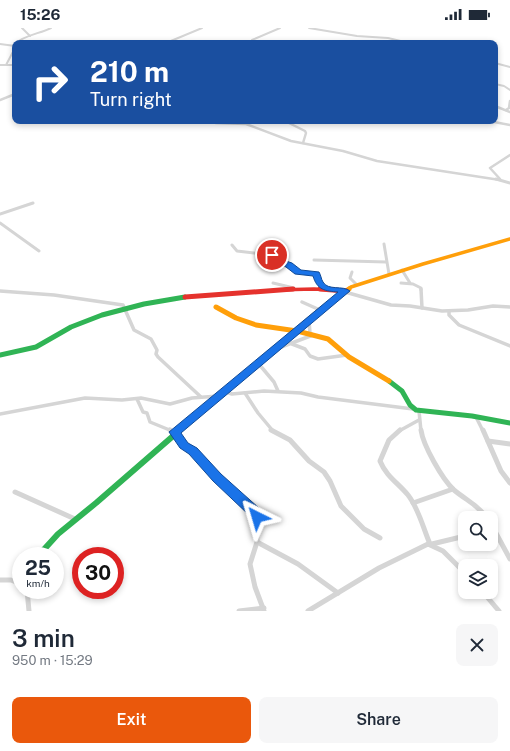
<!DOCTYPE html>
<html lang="en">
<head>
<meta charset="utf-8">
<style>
	body { margin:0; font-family:"Public Sans",sans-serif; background:#f6f6f7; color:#1f2937; height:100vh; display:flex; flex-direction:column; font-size:15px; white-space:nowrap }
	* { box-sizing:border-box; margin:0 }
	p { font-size:13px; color:#747a83 }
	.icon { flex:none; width:22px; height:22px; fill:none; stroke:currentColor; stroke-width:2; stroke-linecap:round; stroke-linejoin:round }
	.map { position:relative; height:583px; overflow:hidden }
	.drawer { display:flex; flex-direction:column; background:#fff; flex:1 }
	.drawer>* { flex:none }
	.hud { position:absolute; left:12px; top:12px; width:486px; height:84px; border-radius:8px; box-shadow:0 2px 6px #0003; background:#1a4fa0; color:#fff; overflow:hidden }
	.buttons { position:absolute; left:458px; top:483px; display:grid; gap:8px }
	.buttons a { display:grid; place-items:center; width:40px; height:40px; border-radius:8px; background:#fff; box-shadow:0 2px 6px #0003; font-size:20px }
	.speed { position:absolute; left:12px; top:519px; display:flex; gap:8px; font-size:20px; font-weight:700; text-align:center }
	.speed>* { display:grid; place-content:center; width:52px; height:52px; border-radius:50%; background:#fff; box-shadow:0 2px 6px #0003; line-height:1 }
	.speed small { font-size:10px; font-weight:400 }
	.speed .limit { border:6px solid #d22; background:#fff; color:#111 }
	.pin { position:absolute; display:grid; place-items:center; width:34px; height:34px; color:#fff; margin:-17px; border:2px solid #fff; border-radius:50%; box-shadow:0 1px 4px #0007 }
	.me { position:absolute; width:44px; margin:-22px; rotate:320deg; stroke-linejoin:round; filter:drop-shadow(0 0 3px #0008) }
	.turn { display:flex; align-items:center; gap:14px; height:84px; padding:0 12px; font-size:18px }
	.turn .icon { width:52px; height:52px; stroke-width:2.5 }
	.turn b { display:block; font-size:28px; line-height:34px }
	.round { display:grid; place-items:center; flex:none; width:42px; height:42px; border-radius:8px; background:#f6f6f7 }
	.summary { display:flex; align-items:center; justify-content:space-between; height:68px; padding:0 12px }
	h1 { font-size:24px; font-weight:600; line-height:30px }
	.button { display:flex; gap:8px; margin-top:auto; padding:8px 12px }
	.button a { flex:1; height:46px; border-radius:8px; background:#ea580c; color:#fff; font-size:16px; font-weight:600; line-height:46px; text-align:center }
	.button a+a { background:#f6f6f7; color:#1f2937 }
	.status { display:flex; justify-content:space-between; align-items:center; height:28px; padding:0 20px; background:#fff; direction:ltr }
	.status svg { height:11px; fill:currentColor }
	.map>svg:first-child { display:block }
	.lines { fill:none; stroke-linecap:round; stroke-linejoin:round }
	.street-far4 { stroke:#d5d5d5; stroke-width:2 }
	.street-far3 { stroke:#d5d5d5; stroke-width:2.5 }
	.street-far2 { stroke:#d5d5d5; stroke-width:3 }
	.street-far1 { stroke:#d5d5d5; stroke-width:3.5 }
	.street { stroke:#d5d5d5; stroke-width:5 }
	.fast-far1 { stroke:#30b455; stroke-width:5 }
	.fast { stroke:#30b455; stroke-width:6 }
	.slow-far1 { stroke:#ff9f0a; stroke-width:3.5 }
	.slow { stroke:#ff9f0a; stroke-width:5 }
	.jam-far1 { stroke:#e5322d; stroke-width:3.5 }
	.jam { stroke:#e5322d; stroke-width:5 }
	.route { fill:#1a73e8; stroke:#114b97 }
</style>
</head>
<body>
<div class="status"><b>15:26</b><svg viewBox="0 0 49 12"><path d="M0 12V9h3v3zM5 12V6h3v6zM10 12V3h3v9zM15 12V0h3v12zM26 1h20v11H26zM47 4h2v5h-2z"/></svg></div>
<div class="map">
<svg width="510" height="583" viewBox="0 0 510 583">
	<rect width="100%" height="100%" fill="#fff"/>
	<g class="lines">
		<g class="street-far4">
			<polyline points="22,0 30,8"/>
			<polyline points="309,0 357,8 388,10 409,15"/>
			<path d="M16,15c7,-7 25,-10 35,-15"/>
			<polyline points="166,15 202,0"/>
			<polyline points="251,15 252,12 280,0"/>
			<polyline points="0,16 15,18"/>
			<polyline points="495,35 510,39"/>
			<polyline points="0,37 15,37"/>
			<polyline points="6,37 15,20"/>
			<polyline points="495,56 504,58 510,62"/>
			<polyline points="13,67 15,66"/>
		</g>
		<g class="street-far3">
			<polyline points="0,72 15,66"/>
			<polyline points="495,78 510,84"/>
			<polyline points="506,82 509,80 510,73"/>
			<polyline points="209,93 216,95 246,96 291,113 343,123 377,133 500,152"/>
			<polyline points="285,93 305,103 306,105 303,115"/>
			<polyline points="489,93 510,97"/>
			<polyline points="500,151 490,140 510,127"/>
		</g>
		<g class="street-far2">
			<polyline points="496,151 510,155"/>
			<polyline points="0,186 33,175"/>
			<polyline points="0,195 39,223"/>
			<polyline points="384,216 389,246"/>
			<polyline points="232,217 237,223 272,227 278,233 289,237 298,244 316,246 319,255 324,260"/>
			<polyline points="314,232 386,234"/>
			<polyline points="402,242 410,255"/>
			<polyline points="352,244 350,250 356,256"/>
			<polyline points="273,255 294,260"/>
			<polyline points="401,255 413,256 421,260 421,262"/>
		</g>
		<g class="street-far1">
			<polyline points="421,261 422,280"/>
			<polyline points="0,263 54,267 123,277 134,302 151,311 157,322 156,326 158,329 201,369"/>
			<polyline points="345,264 391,277 410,278 442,283 468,282 493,278 510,279"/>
			<polyline points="302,274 320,282"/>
			<polyline points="449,283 449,287 459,297 510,318"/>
			<polyline points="309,293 310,305 313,307"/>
			<polyline points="292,316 305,321 310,328 318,331 347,327"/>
			<polyline points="276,321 313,307"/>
			<polyline points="258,335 274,354 278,363"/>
			<polyline points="223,363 232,366 264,363 301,365 318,369 413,381"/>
			<polyline points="245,365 258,385 273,403"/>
			<polyline points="137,371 143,384 147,385 150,394 172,403"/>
			<polyline points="419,383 421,403"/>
			<polyline points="0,386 85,370 122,372 141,370 170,376 192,370 218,368"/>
			<polyline points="476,389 483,403"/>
			<polyline points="399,403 419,392"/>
		</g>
		<g class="street">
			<polyline points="170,402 175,405 184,417 193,423 217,450 256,485 257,514 298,536 338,565"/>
			<polyline points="271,402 290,412 309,433 324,444 330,453 341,478 364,501 380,510"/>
			<path d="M400,402l-11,10 -9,21c6,15 18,22 28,34 11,14 15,33 22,49"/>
			<path d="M421,402c2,15 21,49 33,60 13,11 22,13 33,28"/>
			<polyline points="483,402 501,443 510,455"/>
			<polyline points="488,413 510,416"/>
			<polyline points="15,464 75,491"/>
			<polyline points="413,475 453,461"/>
			<polyline points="491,496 510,531"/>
			<polyline points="257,514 250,536 255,559 264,583"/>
			<polyline points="432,516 465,508"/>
			<polyline points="0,552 11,552 21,556"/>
			<polyline points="27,562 29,583"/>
			<polyline points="483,564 499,583"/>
			<polyline points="239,583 264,580"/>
			<polyline points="308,583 379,540 428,516 443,523 465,545"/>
		</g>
		<g class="fast-far1">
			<polyline points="0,327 36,319 71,299 102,287 144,276 185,269"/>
			<polyline points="389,353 402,363 410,377 416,382 472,388 510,395"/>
			<polyline points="178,403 248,343"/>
		</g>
		<polyline class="fast" points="38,528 58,506 96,475 180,402"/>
		<polyline class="slow-far1" points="347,262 351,259 423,236 510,211"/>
		<g class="slow">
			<polyline points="216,279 236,290 256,297 297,303 328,311 349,329 389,353"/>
			<polyline points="248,343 320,282 349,261"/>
		</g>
		<polyline class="jam-far1" points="275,262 314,261 335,262"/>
		<g class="jam">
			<polyline points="320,261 346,263"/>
			<polyline points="185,269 293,261"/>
		</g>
	</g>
	<path class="route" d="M272,224l8,7 12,4 9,7 18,2c2,3 2,7 4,10 5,9 20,3 27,9l-169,142 7,10 9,5 24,26 39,35 3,8 -1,4 -5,1 -4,-1 -3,-5 -37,-35 -24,-27 -9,-6 -11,-16 169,-140c-13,-1 -21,-2 -25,-16l-18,-2 -9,-7 -11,-5 -7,-7z"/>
</svg>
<div class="buttons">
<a><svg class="icon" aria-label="search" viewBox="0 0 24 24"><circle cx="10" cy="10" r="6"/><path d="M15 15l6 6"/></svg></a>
<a><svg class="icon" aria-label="layers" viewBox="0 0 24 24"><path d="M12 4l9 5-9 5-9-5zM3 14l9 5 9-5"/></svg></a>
</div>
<div class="speed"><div>25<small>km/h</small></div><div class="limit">30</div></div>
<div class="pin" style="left:272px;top:227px;background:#d93025"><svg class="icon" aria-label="arrive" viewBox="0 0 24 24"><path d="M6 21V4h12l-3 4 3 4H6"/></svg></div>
<svg class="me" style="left:257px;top:489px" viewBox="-20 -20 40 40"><path d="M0-17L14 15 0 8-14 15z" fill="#1a73e8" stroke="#fff" stroke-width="4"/></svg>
<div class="hud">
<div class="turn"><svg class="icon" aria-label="right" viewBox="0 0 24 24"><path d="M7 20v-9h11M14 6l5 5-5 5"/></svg><div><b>210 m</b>Turn right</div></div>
</div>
</div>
<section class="drawer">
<div class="summary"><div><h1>3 min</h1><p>950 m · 15:29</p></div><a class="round"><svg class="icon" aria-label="close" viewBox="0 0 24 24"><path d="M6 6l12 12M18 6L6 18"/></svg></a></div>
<div class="button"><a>Exit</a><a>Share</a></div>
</section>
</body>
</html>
